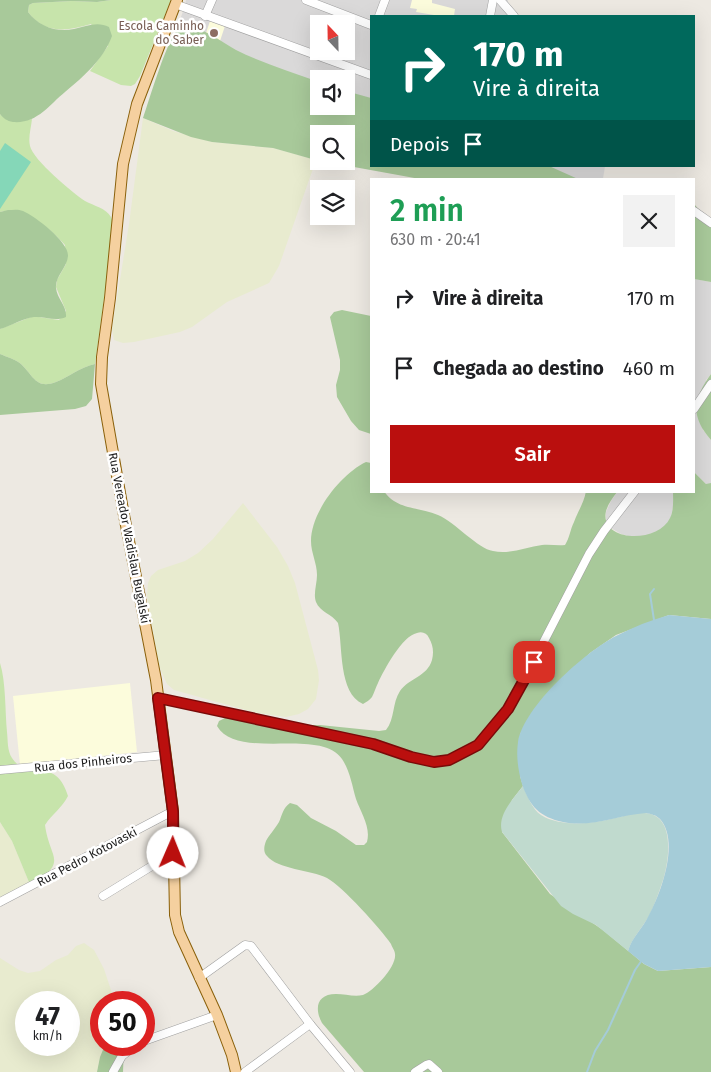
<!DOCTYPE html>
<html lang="pt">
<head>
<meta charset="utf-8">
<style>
	body { margin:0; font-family:"Fira Sans",sans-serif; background:#f2f2f2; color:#202124; height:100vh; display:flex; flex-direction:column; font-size:19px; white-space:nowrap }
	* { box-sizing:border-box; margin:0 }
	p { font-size:16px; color:#757577 }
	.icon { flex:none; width:28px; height:28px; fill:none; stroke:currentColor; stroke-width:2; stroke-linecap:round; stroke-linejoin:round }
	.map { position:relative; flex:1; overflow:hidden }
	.sheet { position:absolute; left:370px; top:178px; width:325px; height:315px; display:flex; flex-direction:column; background:#fff; border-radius:0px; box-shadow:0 5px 20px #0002 }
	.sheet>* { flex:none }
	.top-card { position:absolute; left:370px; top:15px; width:325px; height:152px; border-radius:0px; box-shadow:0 5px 20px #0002; background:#00695c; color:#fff; overflow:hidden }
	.needle { width:32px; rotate:338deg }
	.controls { position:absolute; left:310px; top:15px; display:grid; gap:10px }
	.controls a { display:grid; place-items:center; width:45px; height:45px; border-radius:0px; background:#fff; box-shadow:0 5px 20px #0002; font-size:25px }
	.speed { position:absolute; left:15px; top:991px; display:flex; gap:10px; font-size:25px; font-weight:700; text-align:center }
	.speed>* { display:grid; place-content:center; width:65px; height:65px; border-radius:50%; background:#fff; box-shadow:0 5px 20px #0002; line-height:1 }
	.speed small { font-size:12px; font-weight:400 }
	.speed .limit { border:8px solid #d22; background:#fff; color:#111 }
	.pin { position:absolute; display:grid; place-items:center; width:42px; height:42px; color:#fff; margin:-21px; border-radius:10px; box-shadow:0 2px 8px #0006 }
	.me { position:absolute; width:55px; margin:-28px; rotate:1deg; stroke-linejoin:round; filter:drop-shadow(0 0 4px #0008) }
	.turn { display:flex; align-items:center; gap:18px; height:105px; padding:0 20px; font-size:22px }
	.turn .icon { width:65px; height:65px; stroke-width:2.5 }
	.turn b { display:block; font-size:35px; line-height:42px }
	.then { display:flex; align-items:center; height:48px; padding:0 20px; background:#0003; gap:10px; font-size:19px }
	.round { display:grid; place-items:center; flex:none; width:52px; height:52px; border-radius:0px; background:#f2f2f2 }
	.summary { display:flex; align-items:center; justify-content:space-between; height:85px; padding:0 20px }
	h1 { font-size:30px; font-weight:600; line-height:38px; color:#1e9e55 }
	.cta { display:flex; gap:10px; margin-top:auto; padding:10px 20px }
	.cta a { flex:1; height:58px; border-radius:0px; background:#ba0f0e; color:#fff; font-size:20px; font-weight:600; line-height:58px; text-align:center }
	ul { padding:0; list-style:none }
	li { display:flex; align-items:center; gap:15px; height:70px; padding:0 20px }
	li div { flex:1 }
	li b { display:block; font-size:19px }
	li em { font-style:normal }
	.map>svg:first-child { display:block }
	.residential { fill:#dad9d9; fill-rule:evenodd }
	.education { fill:#fcfcdc }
	.farmland { fill:#e8ebcf; fill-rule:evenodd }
	.grass { fill:#c7e4ab }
	.forest { fill:#a8c99a }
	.wetland { fill:#c0dace }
	.pitch { fill:#85d7b8 }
	.water { fill:#a5ccd8 }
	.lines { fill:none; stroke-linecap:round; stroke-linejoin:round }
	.stream { stroke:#a5ccd8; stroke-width:2 }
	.minor-casing { stroke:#a0a0a0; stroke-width:9 }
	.major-casing { stroke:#8a600a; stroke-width:12 }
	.minor { stroke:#fff; stroke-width:8 }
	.major { stroke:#f5d09f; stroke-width:10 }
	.route-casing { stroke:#790a09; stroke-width:12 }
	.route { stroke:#ba0f0e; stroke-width:9 }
	.education-dot { fill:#8d6e63; stroke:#fff; stroke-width:2 }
	.labels { text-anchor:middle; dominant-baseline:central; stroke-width:5; stroke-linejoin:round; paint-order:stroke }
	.education-label { font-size:12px; fill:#785e54; stroke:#fff; text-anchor:end }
	.street-label { font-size:12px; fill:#1c1c1c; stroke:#fff }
</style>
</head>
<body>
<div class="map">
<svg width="711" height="1072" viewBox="0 0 711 1072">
	<rect width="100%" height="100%" fill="#ede9e2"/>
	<g class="residential">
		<path d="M186,0h322v2l11,14h-148v89l-25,-9v-17h-27v7l-145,-51 10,-26zM319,24h27v27h-27z"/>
		<polygon points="539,166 605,166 603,179 574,179"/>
		<polygon points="694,279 711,282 711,374 706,380 703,430 711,440 711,489 694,472"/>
		<polygon points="618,491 673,491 673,507 671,517 667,524 660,531 648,536 632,537 621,534 611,528 606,520 606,512 611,501"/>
	</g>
	<g class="education">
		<polygon points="412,0 432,0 432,3 455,9 454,16 440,16 416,12 417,9 410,8"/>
		<polygon points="210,21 225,26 218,47 205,36"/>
		<polygon points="130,683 137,752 20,765 13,696"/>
	</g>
	<g class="farmland">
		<polygon points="143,118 173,131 212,142 273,148 316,160 279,266 269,283 227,302 192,327 180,332 134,342 123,343 114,340 112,329 129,224"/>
		<polygon points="243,503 277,547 288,566 295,583 318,670 319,680 316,699 308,709 299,714 286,717 257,713 174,690 167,684 159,666 147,596 148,583 151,576 158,570 185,561 198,553 213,539"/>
		<polygon points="0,822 12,841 31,887 0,903"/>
		<path d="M84,943l10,7 10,19 11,33h-14v43h4l-5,12 -3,15h-97v-114l19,12 9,3 12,-2 16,-11 12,-5 8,-9zM26,1002h43v43h-43z"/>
	</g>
	<g class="grass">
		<path d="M111,0h60l-31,76 -5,8 -4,2 -10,-1 -31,-14 18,-25 -17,-22c-23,7 -46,11 -63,-12l1,-7 4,-2 39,-2 25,1z"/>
		<path d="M0,114c8,9 22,7 32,5 -1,9 -4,19 -2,27 3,14 43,47 55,55 9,5 21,7 26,16 2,4 2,11 2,16l-18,131c-15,3 -26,13 -39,18 -20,8 -23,-7 -35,-18 -6,-5 -14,-7 -21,-10v-25l31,-12h8l20,3 7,-9 -10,-24 1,-7 9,-16 -1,-19c-14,-16 -42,-40 -65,-33z"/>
		<path d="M0,663c6,19 5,48 7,69 1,8 0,19 5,26 15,23 44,-3 56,38 -6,12 -16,18 -23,29 5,36 24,34 -14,62l-19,-46 -12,-19z"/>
	</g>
	<g class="forest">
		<path d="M0,0h111l-14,2 -25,-1 -39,2 -4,2 -1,7c10,14 29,21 46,17 12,-3 24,-8 35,-2l3,9c-9,24 -28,40 -47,56 -16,13 -28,32 -52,30 -6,-1 -10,-4 -13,-8z"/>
		<path d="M185,25c20,4 34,15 51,25 26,13 55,22 83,32v24h27v-15l25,7v68h178l29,13h-158l-99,-18h25v-27h-27v27l-46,-13 -61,-6 -21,-5 -48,-19c6,-17 24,-79 35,-89 2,-2 5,-3 7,-4z"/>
		<polygon points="694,204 711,223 711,282 694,279"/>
		<path d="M8,210c5,0 10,-1 15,1 12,5 46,31 45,45 -1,12 -13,20 -12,32 1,11 11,18 10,29 -11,5 -21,-1 -32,0 -11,1 -23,9 -34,12v-117z"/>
		<polygon points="342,310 371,316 371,434 359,430 351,421 337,397 336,385 340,370 340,360 330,317 334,312"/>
		<path d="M0,354c7,3 15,5 21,10 12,11 15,26 35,18 13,-5 24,-15 39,-18l-3,35 -6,7 -11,3 -75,6z"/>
		<path d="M711,374v66c-21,-24 -18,-41 0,-66z"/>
		<path d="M366,462l5,1v28h13c12,19 36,16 54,24 17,7 40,34 55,36 16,4 33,-4 49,-6 8,-1 15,1 23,0 5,-8 5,-15 9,-23 4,-11 10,-19 12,-31h32c-5,6 -10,13 -12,20 -7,31 52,33 64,7 4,-8 3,-18 3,-27h21v-19l12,12 5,-1v136l-42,-4 -53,20 -26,18 -45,43 -25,38v42l3,10 -11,14 -10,32 48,62 53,36 41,34 14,7 53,-4v105h-347l-42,-49c-8,-15 -5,-29 14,-29 9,0 18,3 27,1 11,-4 34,-29 32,-41 0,-3 -3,-7 -4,-10 -10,-15 -49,-58 -64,-66 -16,-8 -50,-9 -60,-22 -4,-4 -3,-10 -1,-15 3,-6 9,-12 13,-19 3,-7 4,-14 11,-19l7,2 14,13 25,13 20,14h8l3,-3c4,-15 -6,-29 -11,-43 -4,-14 -6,-28 -14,-40 -22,-32 -105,2 -125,-33l2,-5 8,-4 10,-1 56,9h27l59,6 7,-1c9,-11 6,-27 14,-39 9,-13 27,-14 32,-31 2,-8 1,-15 -3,-22 -2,-5 -7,-7 -12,-5 -15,3 -33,37 -39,50 -2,4 -4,10 -6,14 -2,3 -6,5 -9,7 -25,-11 -20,-58 -25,-81 -6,-9 -18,-11 -22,-21 -3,-8 1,-18 1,-27 0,-12 -6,-22 -6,-34 0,-29 30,-67 55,-79z"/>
		<polygon points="105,1045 124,1045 123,1072 97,1072 100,1057"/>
	</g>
	<path class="wetland" d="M523,786c4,9 9,23 18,29 19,12 49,9 70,4 11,-2 23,-7 34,-6 31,2 24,48 18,67 -4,12 -8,24 -14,36 -7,12 -17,22 -21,35l-32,-26 -23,-11 -12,-8 -59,-74c-5,-17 11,-33 21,-46z"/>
	<polygon class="pitch" points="5,143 31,162 0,209 0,151"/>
	<path class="water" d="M669,615l42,4v348l-53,4 -14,-7 -16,-13c4,-14 15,-23 21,-36 12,-22 31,-74 11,-96 -4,-4 -9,-5 -14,-6 -28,2 -55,15 -83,9 -23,-5 -33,-15 -41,-38 -4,-14 -6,-28 -4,-42 6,-36 67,-90 98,-106 17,-9 35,-16 53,-21z"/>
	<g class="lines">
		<g class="stream">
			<polyline points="654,620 650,594 654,589"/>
			<polyline points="587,1072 595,1051 608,1030 635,970 642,960"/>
		</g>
		<g class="minor-casing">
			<g id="minor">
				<polyline points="306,0 371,25"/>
				<polyline points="500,0 514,16"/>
				<polyline points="175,4 371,75"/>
				<polyline points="205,16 212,0"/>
				<polyline points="379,16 385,0"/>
				<polyline points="490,16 493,0"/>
				<polyline points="694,211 711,223"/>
				<polyline points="694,409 711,384"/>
				<polyline points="158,698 373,743 411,757 433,762 449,760 478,745 509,709 589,554 604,531 635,491"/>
				<polyline points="0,770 166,755"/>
				<polyline points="103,896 173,853"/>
				<polyline points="0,902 173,811"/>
				<polyline points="199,978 245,945 251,946 310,1024 350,1072"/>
				<polyline points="144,1041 217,1015"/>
				<polyline points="113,1072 122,1056 136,1045"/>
				<polyline points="245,1072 310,1024"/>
				<polyline points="415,1072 426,1065 429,1064 438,1072"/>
			</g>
		</g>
		<g class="major-casing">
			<polyline id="major" points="177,0 137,104 123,164 110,298 102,357 101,384 123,510 156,680 173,811 175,915 179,932 217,1015 232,1055 236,1072"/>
		</g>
		<use href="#minor" class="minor"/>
		<use href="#major" class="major"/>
	</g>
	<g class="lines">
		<g class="route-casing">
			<polyline id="route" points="173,853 173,812 158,698 373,744 411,757 434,762 449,760 478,745 508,709 534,662"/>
		</g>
		<use href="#route" class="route"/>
	</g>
	<circle class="education-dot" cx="214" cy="33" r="5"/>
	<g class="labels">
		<g class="education-label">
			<text x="204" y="26">Escola Caminho<tspan x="204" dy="14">do Saber</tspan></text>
		</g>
		<g class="street-label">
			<text transform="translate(129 538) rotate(79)">Rua Vereador Wadislau Bugalski</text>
			<text transform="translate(83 763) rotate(-6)">Rua dos Pinheiros</text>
			<text transform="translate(87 857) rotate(-28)">Rua Pedro Kotovaski</text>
		</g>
	</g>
</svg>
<div class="controls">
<a><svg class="needle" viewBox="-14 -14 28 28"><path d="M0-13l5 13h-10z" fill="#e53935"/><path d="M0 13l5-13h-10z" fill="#757577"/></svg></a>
<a><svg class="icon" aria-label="sound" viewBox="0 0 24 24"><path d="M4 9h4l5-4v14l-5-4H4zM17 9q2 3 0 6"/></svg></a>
<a><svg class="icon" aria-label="search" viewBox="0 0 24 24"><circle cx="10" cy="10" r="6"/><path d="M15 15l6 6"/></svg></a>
<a><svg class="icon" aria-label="layers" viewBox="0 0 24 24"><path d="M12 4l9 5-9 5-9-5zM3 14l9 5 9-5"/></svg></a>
</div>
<div class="speed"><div>47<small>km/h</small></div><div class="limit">50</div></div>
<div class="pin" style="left:534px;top:662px;background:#d93025"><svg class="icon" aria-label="arrive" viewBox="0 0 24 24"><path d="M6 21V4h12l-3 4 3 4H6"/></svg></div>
<svg class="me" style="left:173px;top:853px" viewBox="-20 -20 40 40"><circle r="19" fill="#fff"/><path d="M0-13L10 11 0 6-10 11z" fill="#ba0f0e"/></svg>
<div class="top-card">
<div class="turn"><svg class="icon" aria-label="right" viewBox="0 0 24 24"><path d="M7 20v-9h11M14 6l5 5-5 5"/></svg><div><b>170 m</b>Vire à direita</div></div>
<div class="then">Depois<svg class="icon" aria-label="arrive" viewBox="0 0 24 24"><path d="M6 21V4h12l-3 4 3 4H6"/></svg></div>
</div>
<section class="sheet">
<div class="summary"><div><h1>2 min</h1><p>630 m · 20:41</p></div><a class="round"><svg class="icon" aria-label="close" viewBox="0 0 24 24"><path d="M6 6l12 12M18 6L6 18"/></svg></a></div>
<ul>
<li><svg class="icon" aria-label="right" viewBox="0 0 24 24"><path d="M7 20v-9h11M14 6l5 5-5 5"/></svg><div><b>Vire à direita</b></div><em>170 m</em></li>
<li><svg class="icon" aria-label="arrive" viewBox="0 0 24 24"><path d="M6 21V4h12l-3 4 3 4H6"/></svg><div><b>Chegada ao destino</b></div><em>460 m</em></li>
</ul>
<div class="cta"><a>Sair</a></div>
</section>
</div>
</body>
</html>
